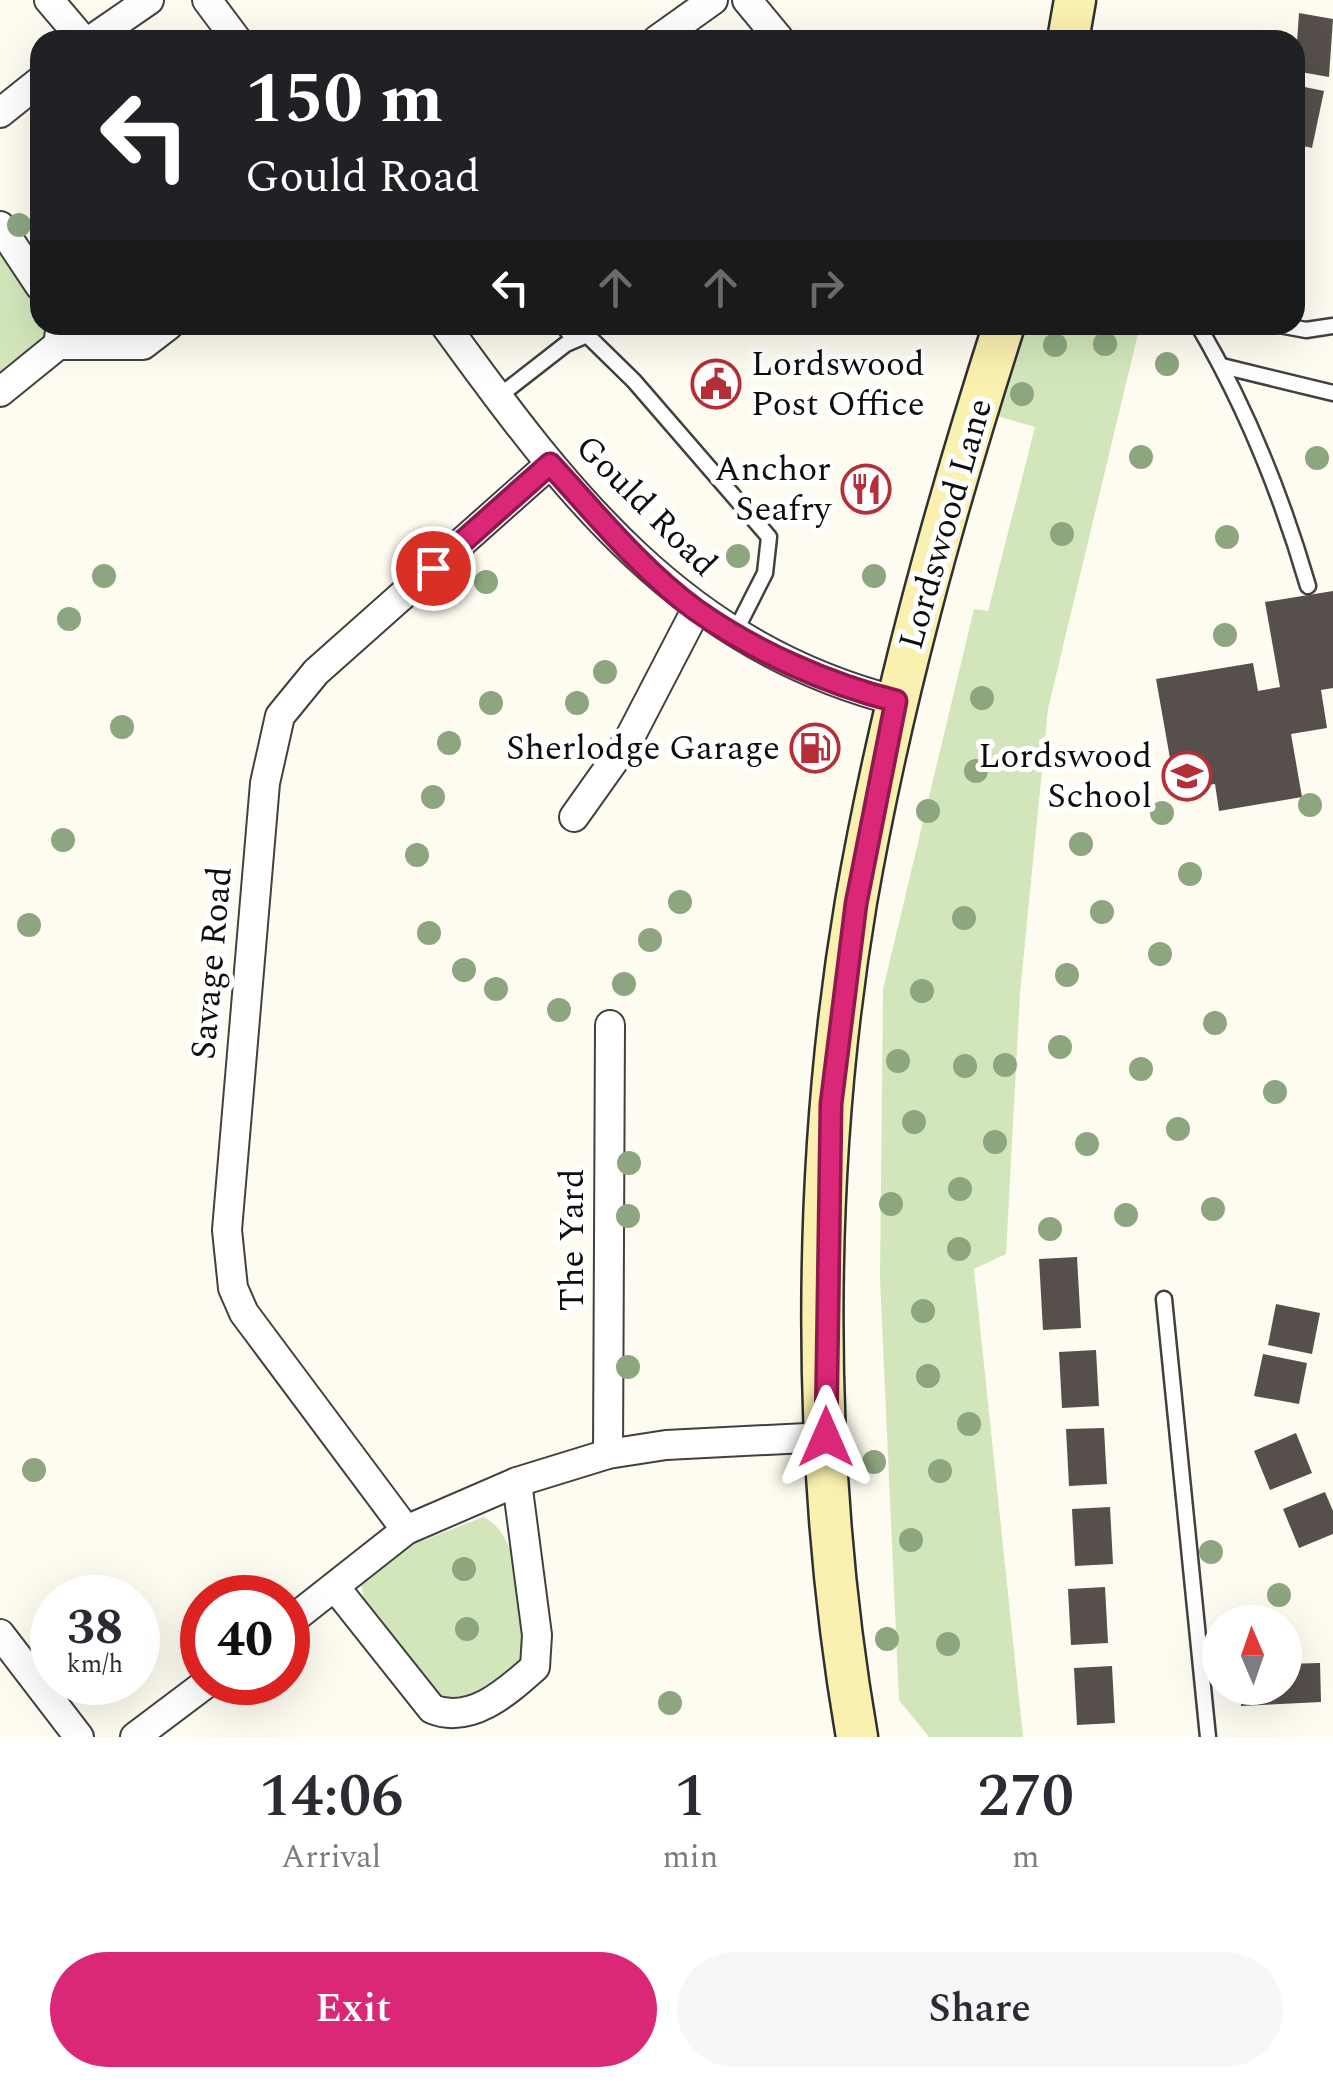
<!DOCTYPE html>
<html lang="en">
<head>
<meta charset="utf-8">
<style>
	body { margin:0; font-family:Spectral,serif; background:#f7f7f7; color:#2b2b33; height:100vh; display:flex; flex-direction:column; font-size:38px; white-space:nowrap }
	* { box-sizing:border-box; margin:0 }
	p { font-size:32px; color:#7c7c81 }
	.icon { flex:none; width:55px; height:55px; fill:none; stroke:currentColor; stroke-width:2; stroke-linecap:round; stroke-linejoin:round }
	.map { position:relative; height:1737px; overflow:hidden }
	.panel { display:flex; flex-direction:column; background:#fff; flex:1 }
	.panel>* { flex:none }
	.top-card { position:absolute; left:30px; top:30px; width:1275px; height:305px; border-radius:30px; box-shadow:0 10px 40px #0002; background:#202124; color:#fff; overflow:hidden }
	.needle { width:65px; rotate:358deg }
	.tools { position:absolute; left:1202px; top:1605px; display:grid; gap:20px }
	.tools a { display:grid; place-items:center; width:100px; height:100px; border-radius:50%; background:#fff; box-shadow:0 10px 40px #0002; font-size:50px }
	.speed { position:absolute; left:30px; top:1575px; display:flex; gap:20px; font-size:50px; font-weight:700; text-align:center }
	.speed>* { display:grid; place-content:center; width:130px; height:130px; border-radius:50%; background:#fff; box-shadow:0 10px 40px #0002; line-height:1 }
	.speed small { font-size:25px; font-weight:400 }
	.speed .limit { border:15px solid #d22; background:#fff; color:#111 }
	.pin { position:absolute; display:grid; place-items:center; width:85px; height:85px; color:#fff; margin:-42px; border:5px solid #fff; border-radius:50%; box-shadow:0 2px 10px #0007 }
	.me { position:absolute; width:110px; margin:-55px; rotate:0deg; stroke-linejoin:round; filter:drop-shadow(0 0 8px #0008) }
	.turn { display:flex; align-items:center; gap:35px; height:210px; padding:0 50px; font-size:45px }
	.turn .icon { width:130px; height:130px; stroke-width:2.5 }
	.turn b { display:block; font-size:70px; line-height:85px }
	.lanes { display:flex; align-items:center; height:95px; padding:0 50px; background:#0003; justify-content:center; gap:50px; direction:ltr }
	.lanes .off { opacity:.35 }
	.eta { display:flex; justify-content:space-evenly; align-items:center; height:170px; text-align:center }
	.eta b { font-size:60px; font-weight:600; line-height:70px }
	.action { display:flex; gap:20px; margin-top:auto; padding:20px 50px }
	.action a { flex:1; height:115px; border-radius:60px; background:#db2777; color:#fff; font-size:40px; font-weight:600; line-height:115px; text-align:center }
	.action a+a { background:#f7f7f7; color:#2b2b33 }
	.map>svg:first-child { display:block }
	.green { fill:#d3e6bb }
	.building { fill:#564f4b }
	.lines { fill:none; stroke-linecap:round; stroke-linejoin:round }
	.lane-casing { stroke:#414141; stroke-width:19 }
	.street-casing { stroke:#414141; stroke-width:32 }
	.secondary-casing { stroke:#303030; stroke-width:45 }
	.lane { stroke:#fff; stroke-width:14 }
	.street { stroke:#fff; stroke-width:28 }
	.secondary { stroke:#faf0af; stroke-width:40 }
	.tree { fill:#8da67f }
	.route-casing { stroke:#8e194d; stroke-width:25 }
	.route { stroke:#db2777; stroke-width:18 }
	.labels { text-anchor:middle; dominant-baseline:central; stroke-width:10; stroke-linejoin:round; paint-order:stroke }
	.poi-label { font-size:35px; fill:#0e0e0e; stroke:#fff; text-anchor:end }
	.street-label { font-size:35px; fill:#0e0e0e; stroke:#fff }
</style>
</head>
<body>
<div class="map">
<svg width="1333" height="1737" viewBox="0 0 1333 1737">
	<rect width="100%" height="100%" fill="#fefbf0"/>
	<g class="green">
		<polygon points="0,249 40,300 40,325 53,325 48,343 0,375"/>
		<polygon points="1028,325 1140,325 1048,709 1020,993 1006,1254 974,1269 1023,1737 929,1737 899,1700 880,1279 883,989 974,609 988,611 1035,427 991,414"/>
		<path d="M483,1517c41,17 41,110 38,151 -21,21 -50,29 -79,30l-78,-98 -3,-18 33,-30z"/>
	</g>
	<g class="building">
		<polygon points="1299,13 1333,19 1329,77 1295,71"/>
		<polygon points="1295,85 1324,91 1312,148 1295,144"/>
		<polygon points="1333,591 1333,688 1321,690 1327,728 1291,734 1302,797 1219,811 1215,784 1188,788 1184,762 1171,764 1156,679 1253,663 1258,691 1280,687 1265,602"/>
		<polygon points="1077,1257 1081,1328 1043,1330 1039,1259"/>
		<polygon points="1276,1304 1320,1313 1312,1354 1268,1345"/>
		<polygon points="1096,1350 1099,1406 1062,1408 1059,1352"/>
		<polygon points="1263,1354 1307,1363 1299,1404 1254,1396"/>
		<polygon points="1104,1428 1107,1484 1069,1486 1066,1429"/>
		<polygon points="1296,1433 1312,1473 1270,1490 1254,1451"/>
		<polygon points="1325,1492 1333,1511 1333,1534 1299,1548 1283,1509"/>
		<polygon points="1110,1507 1113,1564 1075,1566 1072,1509"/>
		<polygon points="1105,1587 1108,1643 1071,1645 1068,1589"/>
		<polygon points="1320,1663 1321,1702 1241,1706 1241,1688 1285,1688 1285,1664"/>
		<polygon points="1112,1666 1115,1723 1077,1725 1074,1668"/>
	</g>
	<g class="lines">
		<g class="lane-casing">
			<g id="lane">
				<polyline points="563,325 574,340"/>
				<path d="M1198,325c47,80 84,172 110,261"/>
				<polyline points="1279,325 1306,330 1333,326"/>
				<polyline points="1222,366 1333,393"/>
				<polyline points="498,397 566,344 587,335 634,381 769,537 765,573 735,632"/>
				<polyline points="1164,1299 1208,1737"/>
			</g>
		</g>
		<g class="street-casing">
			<g id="street">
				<polyline points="49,0 83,40"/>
				<polyline points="207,0 237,40"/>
				<polyline points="747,0 780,40"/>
				<polyline points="91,40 149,0"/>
				<polyline points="657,40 713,0"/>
				<polyline points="0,113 40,81"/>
				<polyline points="0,226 40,286"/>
				<path d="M445,325c123,170 238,321 452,376"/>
				<polyline points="58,345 143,345 169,325"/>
				<polyline points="0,392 58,345 61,325"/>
				<polyline points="574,817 628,741 696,610"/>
				<polyline points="608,1454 610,1025"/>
				<polyline points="406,1530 244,1313 233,1288 227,1230 265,783 280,716 316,672 550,464"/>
				<path d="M335,1587l97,122c39,16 76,-18 103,-42l2,-32 -20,-153"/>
				<polyline points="288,1623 406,1530 517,1482 608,1454 666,1445 826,1437"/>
				<polyline points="0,1634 79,1737"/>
				<polyline points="135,1737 208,1682"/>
			</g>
		</g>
		<g class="secondary-casing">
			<g id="secondary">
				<polyline points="1068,40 1075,0"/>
				<path d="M857,1737c-46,-265 -46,-569 -1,-835 34,-196 87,-387 148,-577"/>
			</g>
		</g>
		<use href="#lane" class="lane"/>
		<use href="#street" class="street"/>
		<use href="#secondary" class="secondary"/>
	</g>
	<g class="tree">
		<circle cx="19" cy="225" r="12"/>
		<circle cx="1105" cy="344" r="12"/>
		<circle cx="1055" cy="345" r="12"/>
		<circle cx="1167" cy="364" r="12"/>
		<circle cx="1022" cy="394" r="12"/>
		<circle cx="875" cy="407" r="12"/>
		<circle cx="1141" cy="457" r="12"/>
		<circle cx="1317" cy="458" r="12"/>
		<circle cx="1062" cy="534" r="12"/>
		<circle cx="1227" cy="537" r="12"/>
		<circle cx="738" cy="556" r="12"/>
		<circle cx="104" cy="576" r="12"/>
		<circle cx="874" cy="576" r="12"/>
		<circle cx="486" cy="582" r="12"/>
		<circle cx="69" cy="619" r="12"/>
		<circle cx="1225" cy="635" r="12"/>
		<circle cx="605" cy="672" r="12"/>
		<circle cx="982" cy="698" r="12"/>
		<circle cx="491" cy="703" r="12"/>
		<circle cx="577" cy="703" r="12"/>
		<circle cx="122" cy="727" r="12"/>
		<circle cx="449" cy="743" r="12"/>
		<circle cx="976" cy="771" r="12"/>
		<circle cx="433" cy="797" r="12"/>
		<circle cx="1310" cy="805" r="12"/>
		<circle cx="928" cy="811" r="12"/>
		<circle cx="1162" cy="813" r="12"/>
		<circle cx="63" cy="840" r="12"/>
		<circle cx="1081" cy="844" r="12"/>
		<circle cx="417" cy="855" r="12"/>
		<circle cx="1190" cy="874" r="12"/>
		<circle cx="680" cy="902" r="12"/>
		<circle cx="1102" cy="912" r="12"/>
		<circle cx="964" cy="918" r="12"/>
		<circle cx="29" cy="925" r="12"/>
		<circle cx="429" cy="933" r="12"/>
		<circle cx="650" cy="940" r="12"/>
		<circle cx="1160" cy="954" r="12"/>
		<circle cx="464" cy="970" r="12"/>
		<circle cx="1067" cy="975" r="12"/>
		<circle cx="624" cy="984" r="12"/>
		<circle cx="496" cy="989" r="12"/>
		<circle cx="922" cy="991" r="12"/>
		<circle cx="559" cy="1010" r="12"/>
		<circle cx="1215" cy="1023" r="12"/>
		<circle cx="1060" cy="1047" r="12"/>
		<circle cx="898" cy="1061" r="12"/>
		<circle cx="1005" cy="1065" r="12"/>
		<circle cx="965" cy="1066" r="12"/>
		<circle cx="1141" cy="1069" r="12"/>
		<circle cx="1275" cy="1092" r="12"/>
		<circle cx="914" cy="1122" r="12"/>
		<circle cx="1178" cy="1129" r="12"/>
		<circle cx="995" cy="1142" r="12"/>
		<circle cx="1087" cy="1144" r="12"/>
		<circle cx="629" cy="1163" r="12"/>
		<circle cx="960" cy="1189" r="12"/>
		<circle cx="891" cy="1204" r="12"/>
		<circle cx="1213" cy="1209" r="12"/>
		<circle cx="1126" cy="1215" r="12"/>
		<circle cx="628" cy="1216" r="12"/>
		<circle cx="1050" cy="1229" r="12"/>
		<circle cx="959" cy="1249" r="12"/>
		<circle cx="923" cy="1311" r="12"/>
		<circle cx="628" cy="1367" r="12"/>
		<circle cx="928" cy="1376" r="12"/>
		<circle cx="969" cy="1424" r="12"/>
		<circle cx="874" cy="1462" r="12"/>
		<circle cx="34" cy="1470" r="12"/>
		<circle cx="940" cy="1471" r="12"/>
		<circle cx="911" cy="1540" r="12"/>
		<circle cx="1211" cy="1552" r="12"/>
		<circle cx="464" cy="1569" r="12"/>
		<circle cx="1279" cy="1595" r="12"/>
		<circle cx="467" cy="1629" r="12"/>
		<circle cx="887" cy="1639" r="12"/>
		<circle cx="948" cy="1644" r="12"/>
		<circle cx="670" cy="1703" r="12"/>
	</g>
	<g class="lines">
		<g class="route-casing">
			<path id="route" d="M433,568l117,-104c46,50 91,106 146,146 58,41 131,74 200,91l-40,203 -25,200 -5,333"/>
		</g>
		<use href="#route" class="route"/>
	</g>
	<defs>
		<g id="civic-ring" transform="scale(2.5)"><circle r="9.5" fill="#fff" stroke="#b52f38" stroke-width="1.5"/><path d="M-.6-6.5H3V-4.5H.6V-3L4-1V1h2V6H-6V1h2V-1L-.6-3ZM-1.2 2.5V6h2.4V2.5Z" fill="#b52f38"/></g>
		<g id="restaurant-ring" transform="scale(2.5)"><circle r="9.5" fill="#fff" stroke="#b52f38" stroke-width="1.5"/><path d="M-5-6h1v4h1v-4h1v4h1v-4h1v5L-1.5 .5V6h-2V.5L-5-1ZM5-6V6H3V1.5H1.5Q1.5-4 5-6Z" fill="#b52f38"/></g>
		<g id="fuel-ring" transform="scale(2.5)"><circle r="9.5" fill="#fff" stroke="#b52f38" stroke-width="1.5"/><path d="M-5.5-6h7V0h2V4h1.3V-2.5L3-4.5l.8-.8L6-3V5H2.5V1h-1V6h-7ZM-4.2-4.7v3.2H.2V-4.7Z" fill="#b52f38"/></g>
		<g id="school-ring" transform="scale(2.5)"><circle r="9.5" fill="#fff" stroke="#b52f38" stroke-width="1.5"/><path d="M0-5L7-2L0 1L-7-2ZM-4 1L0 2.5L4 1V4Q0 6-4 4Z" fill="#b52f38"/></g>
	</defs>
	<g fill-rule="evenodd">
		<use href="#civic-ring" x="716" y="384"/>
		<use href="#restaurant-ring" x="866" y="489"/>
		<use href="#fuel-ring" x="815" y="748"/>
		<use href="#school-ring" x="1187" y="776"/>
	</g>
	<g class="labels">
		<g class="poi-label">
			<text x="751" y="364" text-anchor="start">Lordswood<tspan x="751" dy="40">Post Office</tspan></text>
			<text x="831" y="469">Anchor<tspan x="831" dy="40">Seafry</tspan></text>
			<text x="780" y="748">Sherlodge Garage</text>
			<text x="1152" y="756">Lordswood<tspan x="1152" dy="40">School</tspan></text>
		</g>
		<g class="street-label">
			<text transform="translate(646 506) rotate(45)">Gould Road</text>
			<text transform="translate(946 524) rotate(-74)">Lordswood Lane</text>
			<text transform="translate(212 963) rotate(-85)">Savage Road</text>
			<text transform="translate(572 1240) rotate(-90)">The Yard</text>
		</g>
	</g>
</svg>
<div class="tools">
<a><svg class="needle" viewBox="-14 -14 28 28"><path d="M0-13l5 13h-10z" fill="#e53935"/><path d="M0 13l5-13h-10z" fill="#7c7c81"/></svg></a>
</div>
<div class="speed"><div>38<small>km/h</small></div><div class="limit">40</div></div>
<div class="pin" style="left:433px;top:568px;background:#d93025"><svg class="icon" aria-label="arrive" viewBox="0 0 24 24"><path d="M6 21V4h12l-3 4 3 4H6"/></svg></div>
<svg class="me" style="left:826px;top:1437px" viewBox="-20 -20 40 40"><path d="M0-17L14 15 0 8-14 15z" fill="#db2777" stroke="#fff" stroke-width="4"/></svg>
<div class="top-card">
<div class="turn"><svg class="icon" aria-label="left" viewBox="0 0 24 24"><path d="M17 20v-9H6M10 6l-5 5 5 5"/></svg><div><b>150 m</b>Gould Road</div></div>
<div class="lanes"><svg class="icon" aria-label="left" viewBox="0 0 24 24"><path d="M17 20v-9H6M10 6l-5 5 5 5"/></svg><svg class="icon off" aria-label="ahead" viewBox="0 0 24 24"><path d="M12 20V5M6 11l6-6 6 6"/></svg><svg class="icon off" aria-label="ahead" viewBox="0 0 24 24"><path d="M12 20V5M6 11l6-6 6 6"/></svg><svg class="icon off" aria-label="right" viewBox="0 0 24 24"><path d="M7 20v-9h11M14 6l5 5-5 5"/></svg></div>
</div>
</div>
<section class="panel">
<div class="eta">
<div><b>14:06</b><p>Arrival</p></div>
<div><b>1</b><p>min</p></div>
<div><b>270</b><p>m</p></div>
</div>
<div class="action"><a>Exit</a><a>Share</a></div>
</section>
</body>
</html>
